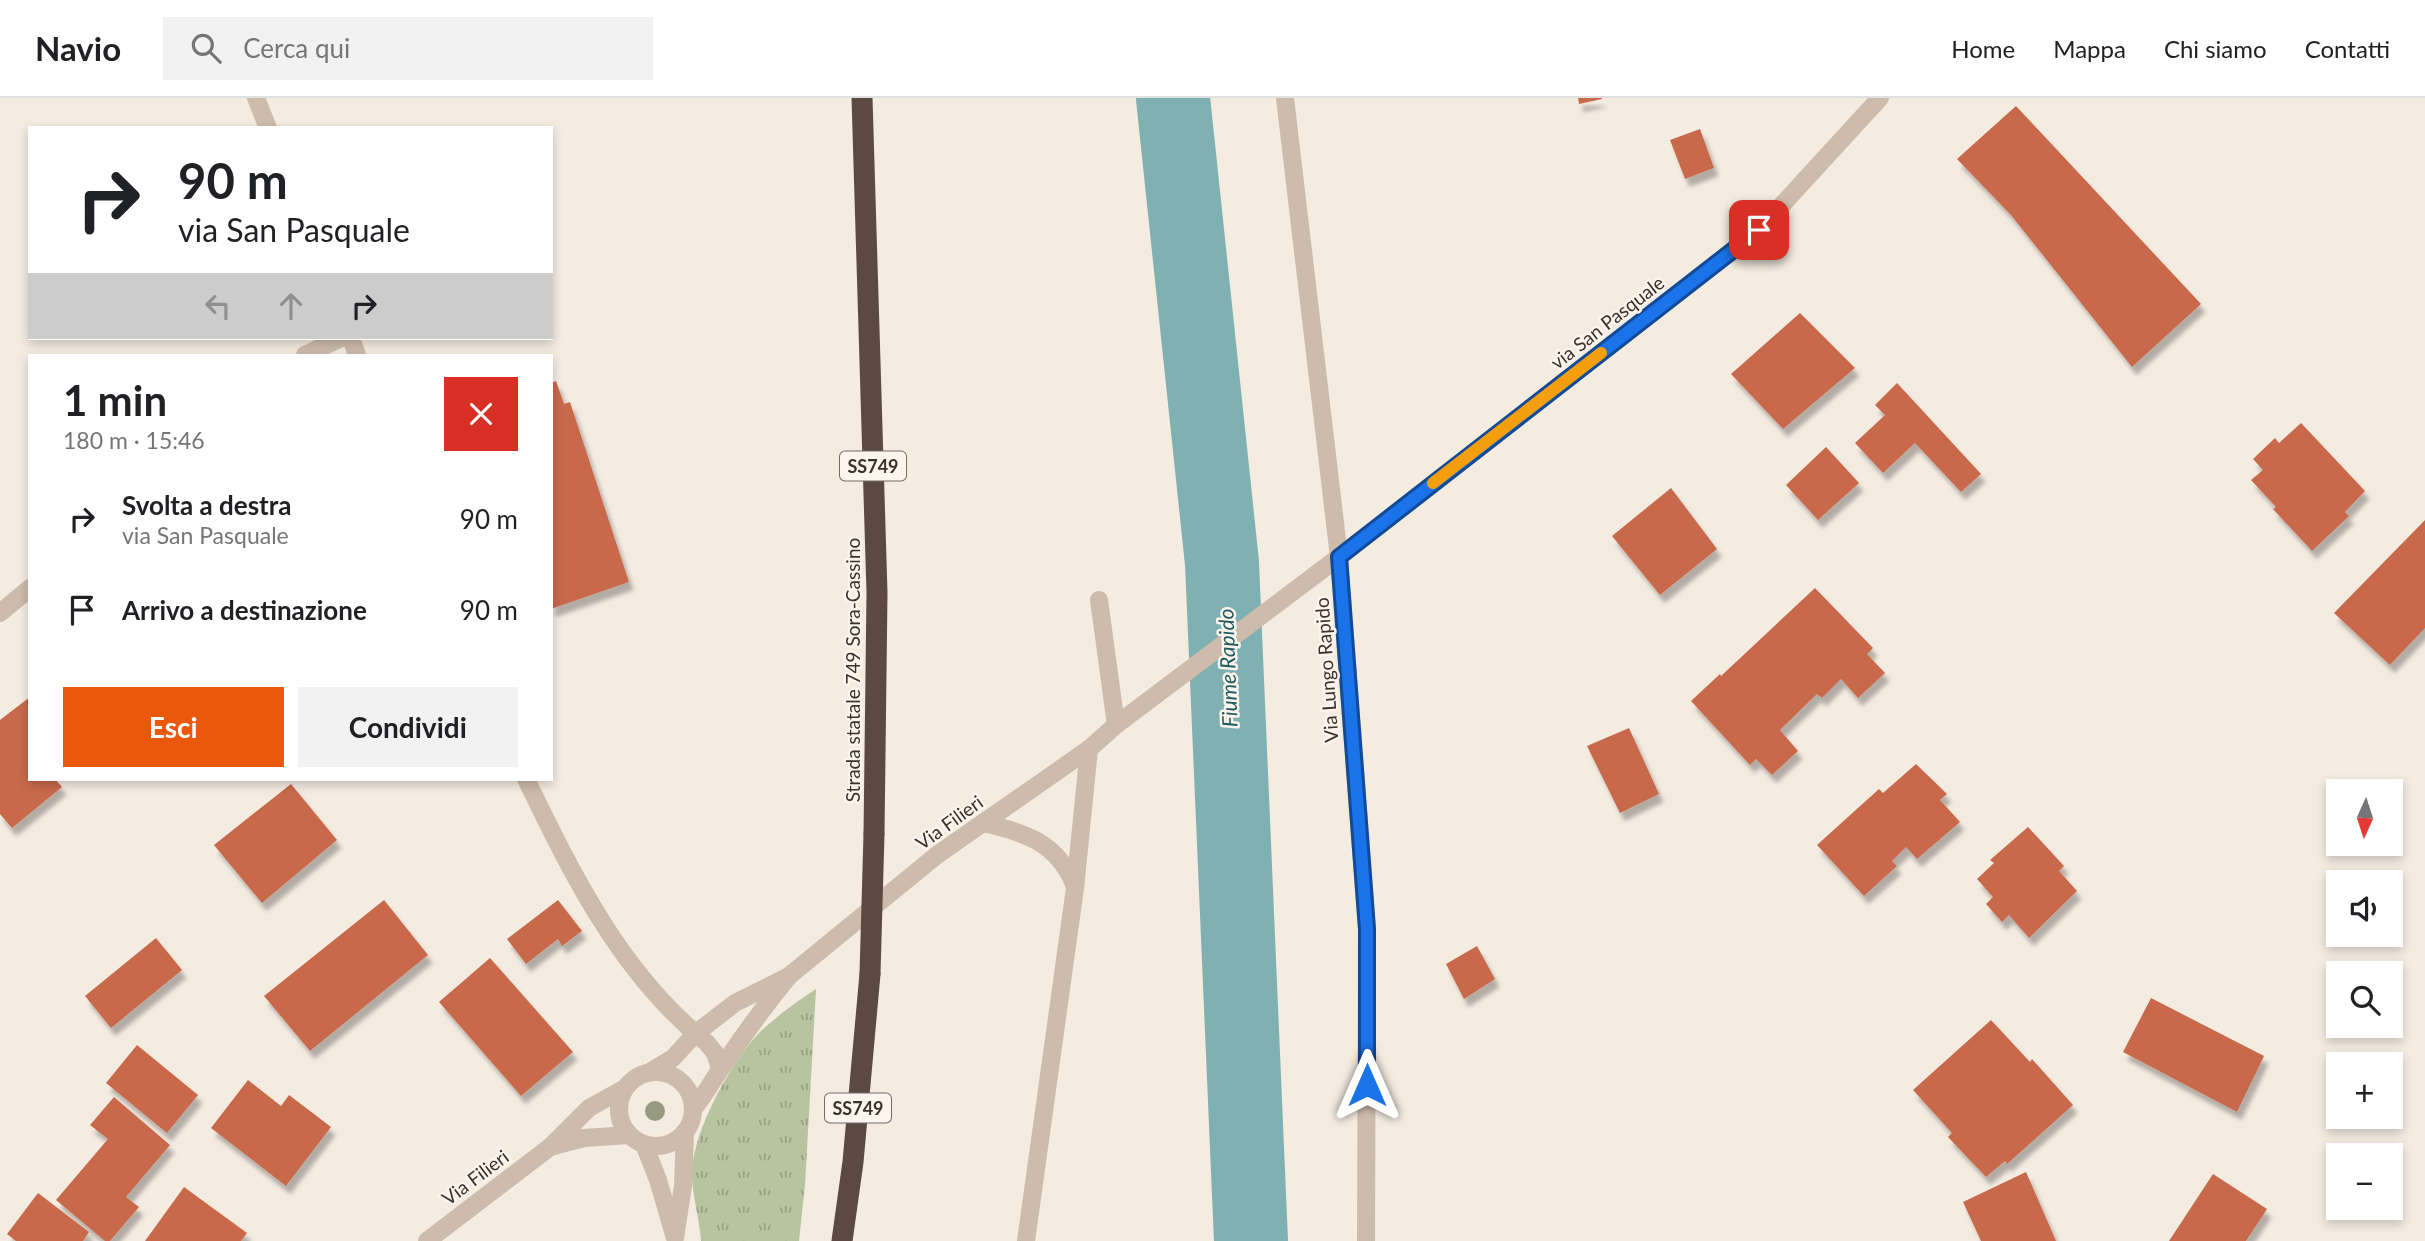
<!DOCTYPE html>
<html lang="it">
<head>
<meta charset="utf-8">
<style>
	body { margin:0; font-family:Lato,sans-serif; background:#f2f2f2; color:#202124; height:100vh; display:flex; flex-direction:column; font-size:26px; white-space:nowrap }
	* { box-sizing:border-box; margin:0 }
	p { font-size:23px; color:#757577 }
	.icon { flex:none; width:38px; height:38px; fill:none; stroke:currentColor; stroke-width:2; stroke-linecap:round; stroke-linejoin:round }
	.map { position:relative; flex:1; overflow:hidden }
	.side { position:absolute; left:28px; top:256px; width:525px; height:427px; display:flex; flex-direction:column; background:#fff; border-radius:0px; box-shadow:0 4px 10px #0003 }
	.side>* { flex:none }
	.banner { position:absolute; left:28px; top:28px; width:525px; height:214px; border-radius:0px; box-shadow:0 4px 10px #0003; background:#fff; color:#202124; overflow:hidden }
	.needle { width:46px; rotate:183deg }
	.buttons { position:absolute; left:2326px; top:681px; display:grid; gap:14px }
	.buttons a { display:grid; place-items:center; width:77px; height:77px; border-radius:0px; background:#fff; box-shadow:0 4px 10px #0003; font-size:35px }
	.pin { position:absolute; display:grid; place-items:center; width:60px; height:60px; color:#fff; margin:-30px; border-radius:14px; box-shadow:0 4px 10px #0006 }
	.me { position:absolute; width:77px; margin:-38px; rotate:0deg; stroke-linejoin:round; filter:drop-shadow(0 0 5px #0008) }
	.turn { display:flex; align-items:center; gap:24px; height:147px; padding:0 35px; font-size:32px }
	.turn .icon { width:91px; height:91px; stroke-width:2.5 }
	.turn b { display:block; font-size:49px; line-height:60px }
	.lanes { display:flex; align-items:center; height:66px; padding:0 35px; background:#0003; justify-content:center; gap:35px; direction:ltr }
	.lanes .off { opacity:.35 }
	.round { display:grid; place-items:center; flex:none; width:74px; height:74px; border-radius:0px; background:#f2f2f2 }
	.summary { display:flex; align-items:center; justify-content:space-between; height:119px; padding:0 35px }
	h1 { font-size:42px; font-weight:700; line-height:52px }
	.button { display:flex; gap:14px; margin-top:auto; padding:14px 35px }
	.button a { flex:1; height:80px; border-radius:0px; background:#ea580c; color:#fff; font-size:28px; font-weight:700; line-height:80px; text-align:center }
	.button a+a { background:#f2f2f2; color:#202124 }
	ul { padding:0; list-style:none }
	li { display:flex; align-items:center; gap:21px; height:91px; padding:0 35px }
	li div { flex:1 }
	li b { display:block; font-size:26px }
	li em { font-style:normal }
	header { display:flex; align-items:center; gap:42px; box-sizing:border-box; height:98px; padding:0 35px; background:#fff; border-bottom:2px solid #e0e0e0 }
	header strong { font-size:33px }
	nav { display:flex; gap:38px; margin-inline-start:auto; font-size:24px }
	.search { width:490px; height:63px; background:#f2f2f2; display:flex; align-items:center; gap:18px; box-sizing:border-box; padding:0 24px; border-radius:0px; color:#757577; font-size:26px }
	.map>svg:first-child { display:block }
	.grass { fill:url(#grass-tufts) }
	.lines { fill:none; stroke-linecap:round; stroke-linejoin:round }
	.river { stroke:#7fb0b2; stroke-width:74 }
	.building { fill:#c8694b; filter:url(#shadow) }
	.minor { stroke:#cdbbac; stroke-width:18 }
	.highway { stroke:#5c4a42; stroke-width:21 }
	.highway-bridge { stroke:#5c4a42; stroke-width:21 }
	.tree { fill:#969b7f }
	.route-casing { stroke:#114b97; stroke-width:18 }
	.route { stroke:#1a73e8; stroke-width:12 }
	.slow { stroke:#f59e0b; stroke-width:12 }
	.labels { text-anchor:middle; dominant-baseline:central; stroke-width:5; stroke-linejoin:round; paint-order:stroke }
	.shield { fill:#fbf5ee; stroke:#756b66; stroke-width:2 }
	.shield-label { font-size:18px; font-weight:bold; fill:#3b302b }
	.street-label { font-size:19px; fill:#3b302b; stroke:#fbf5ee }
	.water-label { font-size:21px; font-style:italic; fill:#1f5a5e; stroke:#fbf5ee }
</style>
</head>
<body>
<header>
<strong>Navio</strong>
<div class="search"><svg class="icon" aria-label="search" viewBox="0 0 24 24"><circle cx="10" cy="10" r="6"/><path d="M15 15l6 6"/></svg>Cerca qui</div>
<nav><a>Home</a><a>Mappa</a><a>Chi siamo</a><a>Contatti</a></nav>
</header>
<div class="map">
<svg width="2425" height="1143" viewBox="0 0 2425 1143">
	<defs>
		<pattern id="grass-tufts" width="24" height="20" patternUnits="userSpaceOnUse" patternTransform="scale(1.75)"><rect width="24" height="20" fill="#b8c4a0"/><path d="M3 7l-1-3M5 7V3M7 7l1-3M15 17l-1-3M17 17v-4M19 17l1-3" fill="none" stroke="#97a083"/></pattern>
		<filter id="shadow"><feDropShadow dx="4.5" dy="8" stdDeviation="2" flood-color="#0004"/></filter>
	</defs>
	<rect width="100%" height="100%" fill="#f4ebe1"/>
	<path class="grass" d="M816,891l-11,196 -6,56h-98c-1,-21 -10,-50 -9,-70 2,-42 39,-109 68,-139 17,-16 36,-30 56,-43z"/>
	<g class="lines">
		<polyline class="river" points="1173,0 1222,465 1251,1143"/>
	</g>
	<g class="building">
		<polygon points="1578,0 1602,0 1602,1 1579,6"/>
		<polygon points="2016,8 2201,206 2132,269 2011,117 1957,61"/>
		<polygon points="1700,31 1714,70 1685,81 1670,42"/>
		<polygon points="1800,215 1855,270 1783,331 1731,276"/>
		<polygon points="556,283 564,306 570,304 629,484 551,511 551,285"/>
		<polygon points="1897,285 1981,376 1961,394 1915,345 1883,375 1855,345 1885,317 1875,307"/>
		<polygon points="2301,325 2365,393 2345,414 2349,418 2312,453 2273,411 2276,409 2251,382 2263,372 2253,361 2275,340 2279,345"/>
		<polygon points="1826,349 1859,385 1818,422 1786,387"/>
		<polygon points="1671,390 1717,451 1660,497 1612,438"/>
		<polygon points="2425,422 2425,530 2390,567 2334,515"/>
		<polygon points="1815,490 1873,550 1867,556 1885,575 1858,600 1841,581 1822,600 1817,596 1780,632 1798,653 1772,677 1756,661 1750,667 1691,603 1720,576 1721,578"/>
		<polygon points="30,599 30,681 55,681 62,689 12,730 0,716 0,622"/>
		<polygon points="1629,630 1659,696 1620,715 1587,648"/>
		<polygon points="1916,666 1947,696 1940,702 1960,724 1917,761 1906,749 1892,763 1897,768 1864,798 1817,747 1879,691 1883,695"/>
		<polygon points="291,686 337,742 262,805 214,747"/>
		<polygon points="2028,729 2064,768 2059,773 2077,793 2029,840 2009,817 2002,824 1986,806 1993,799 1977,781 1994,765 1990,762"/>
		<polygon points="384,802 428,857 310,953 264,898"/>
		<polygon points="558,802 582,833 562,848 558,841 526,866 507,841"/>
		<polygon points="156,840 182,872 111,930 85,898"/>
		<polygon points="1477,848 1495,881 1464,901 1446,866"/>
		<polygon points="490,860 573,954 521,998 439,904"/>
		<polygon points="2151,900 2264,958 2237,1014 2123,954"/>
		<polygon points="1991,922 2030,964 2032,961 2073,1007 2007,1066 2005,1063 1986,1079 1948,1039 1952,1035 1913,992"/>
		<polygon points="137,947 198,997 167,1035 106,985"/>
		<polygon points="248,982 281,1008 289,997 331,1029 286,1088 211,1030"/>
		<polygon points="114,999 170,1047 126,1099 139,1109 110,1143 105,1143 56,1102 108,1041 90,1027"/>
		<polygon points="2026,1074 2056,1143 1981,1143 1963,1104"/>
		<polygon points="2213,1076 2267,1111 2246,1143 2169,1143"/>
		<polygon points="184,1089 247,1135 241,1143 145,1143"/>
		<polygon points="38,1095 89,1134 83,1143 16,1143 7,1136"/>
	</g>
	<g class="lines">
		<g class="minor">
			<polyline points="256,0 268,30"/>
			<polyline points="1285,0 1339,459 1367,831 1366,1143"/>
			<polyline points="351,240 357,257"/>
			<polyline points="305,257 341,240"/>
			<polyline points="1099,502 1116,627"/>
			<polyline points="0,515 30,490"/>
			<path d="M526,681c47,97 95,195 181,264l8,10 5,15"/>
			<path d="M983,725c42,9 74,20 91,61"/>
			<polyline points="789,878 937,757 1089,651 1116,627 1339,459 1759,132 1880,0"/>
			<circle cx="656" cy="1011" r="37"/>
			<path d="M650,974l23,-14 22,-24 40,-31 54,-27c-23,28 -44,57 -65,88 -12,16 -17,29 -31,45"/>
			<polyline points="625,990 589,1010 550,1049 584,1040 629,1037"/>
			<polyline points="644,1046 658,1082 675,1140 683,1088 685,1034"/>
			<polyline points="427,1143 550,1049"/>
			<polyline points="1026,1143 1075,790 1089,651"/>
		</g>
		<g class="highway">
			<polyline points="862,0 877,495 874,736"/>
			<polyline points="842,1143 853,1064 870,876"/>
		</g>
		<polyline class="highway-bridge" points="870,876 874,736"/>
	</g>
	<circle class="tree" cx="655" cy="1013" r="10"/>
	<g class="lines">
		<g class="route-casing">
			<polyline id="route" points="1367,987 1367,831 1339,459 1759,132"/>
		</g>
		<use href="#route" class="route"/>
		<polyline class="slow" points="1433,385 1601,255"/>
	</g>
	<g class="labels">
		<g class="shield">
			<rect x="840" y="353.5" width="66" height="29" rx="5"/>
			<rect x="825" y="995.5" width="66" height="29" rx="5"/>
		</g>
		<g class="shield-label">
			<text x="873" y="368">SS749</text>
			<text x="858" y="1010">SS749</text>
		</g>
		<g class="street-label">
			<text transform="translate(1607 224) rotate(-38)">via San Pasquale</text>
			<text transform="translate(852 572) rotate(-90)">Strada statale 749 Sora-Cassino</text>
			<text transform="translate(1326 572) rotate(-94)">Via Lungo Rapido</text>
			<text transform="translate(949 724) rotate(-36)">Via Filieri</text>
			<text transform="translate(475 1079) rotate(-37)">Via Filieri</text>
		</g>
		<g class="water-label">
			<text transform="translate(1227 570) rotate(-92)">Fiume Rapido</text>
		</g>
	</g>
</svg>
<div class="buttons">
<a><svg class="needle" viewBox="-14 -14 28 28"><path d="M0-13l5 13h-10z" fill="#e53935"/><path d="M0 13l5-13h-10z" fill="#757577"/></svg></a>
<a><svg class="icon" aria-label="sound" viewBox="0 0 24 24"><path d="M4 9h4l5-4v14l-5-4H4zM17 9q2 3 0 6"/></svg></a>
<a><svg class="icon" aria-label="search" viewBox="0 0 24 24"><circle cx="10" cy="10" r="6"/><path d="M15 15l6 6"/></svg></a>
<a>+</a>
<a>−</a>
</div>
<div class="pin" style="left:1759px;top:132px;background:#d93025"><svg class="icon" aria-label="arrive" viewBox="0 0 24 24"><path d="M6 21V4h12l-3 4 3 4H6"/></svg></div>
<svg class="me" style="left:1367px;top:987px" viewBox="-20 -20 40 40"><path d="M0-17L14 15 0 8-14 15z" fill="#1a73e8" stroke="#fff" stroke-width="4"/></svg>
<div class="banner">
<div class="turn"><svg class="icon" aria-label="right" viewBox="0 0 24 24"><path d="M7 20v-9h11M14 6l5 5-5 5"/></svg><div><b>90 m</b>via San Pasquale</div></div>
<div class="lanes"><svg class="icon off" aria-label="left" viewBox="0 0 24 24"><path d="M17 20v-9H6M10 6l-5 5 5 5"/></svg><svg class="icon off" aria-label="ahead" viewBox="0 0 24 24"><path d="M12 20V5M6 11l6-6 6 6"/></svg><svg class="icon" aria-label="right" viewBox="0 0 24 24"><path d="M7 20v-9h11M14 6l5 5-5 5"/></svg></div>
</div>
<section class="side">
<div class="summary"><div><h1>1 min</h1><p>180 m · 15:46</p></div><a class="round" style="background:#d93025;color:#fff"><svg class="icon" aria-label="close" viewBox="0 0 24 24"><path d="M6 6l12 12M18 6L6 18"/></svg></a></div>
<ul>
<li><svg class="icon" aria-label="right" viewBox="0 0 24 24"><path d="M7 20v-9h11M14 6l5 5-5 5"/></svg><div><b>Svolta a destra</b><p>via San Pasquale</p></div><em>90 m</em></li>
<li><svg class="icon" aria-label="arrive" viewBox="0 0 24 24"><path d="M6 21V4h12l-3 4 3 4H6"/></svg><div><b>Arrivo a destinazione</b></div><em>90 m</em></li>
</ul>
<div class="button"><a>Esci</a><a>Condividi</a></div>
</section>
</div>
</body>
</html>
